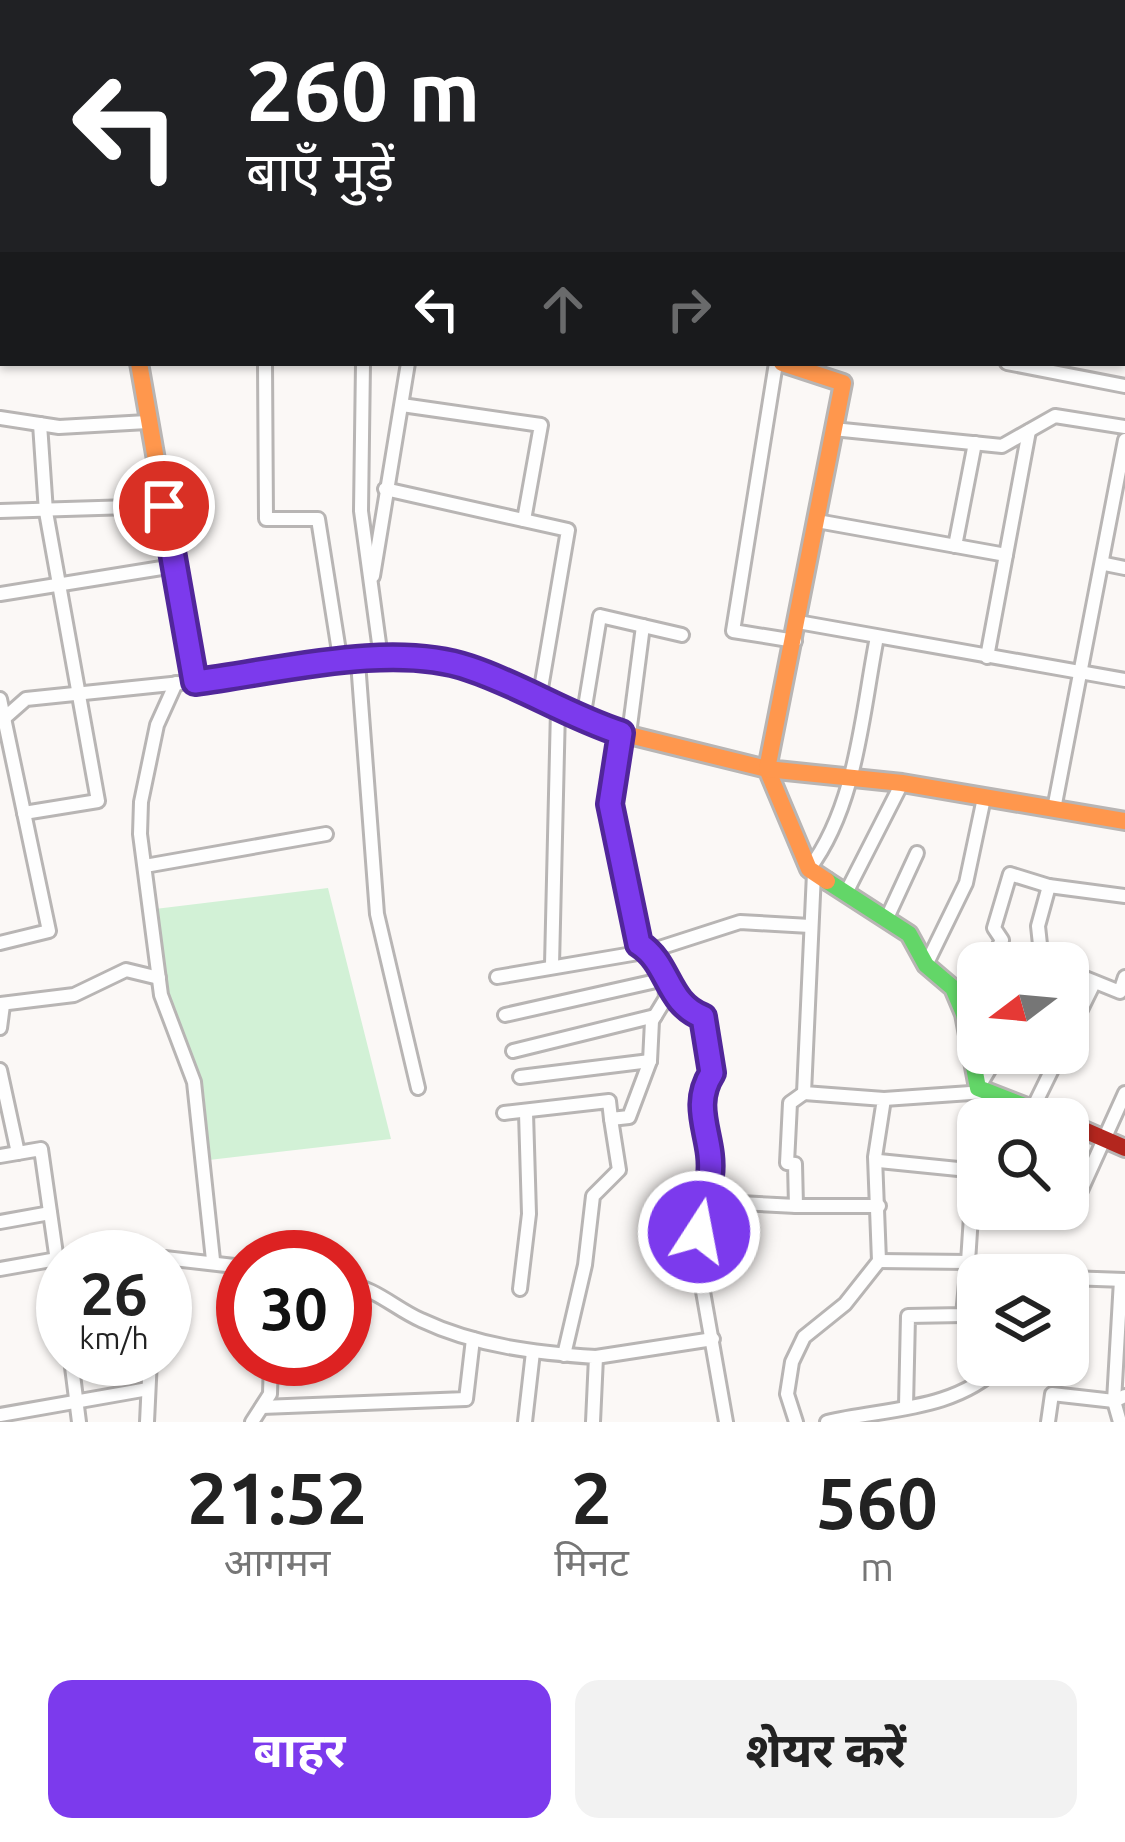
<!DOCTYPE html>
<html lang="hi">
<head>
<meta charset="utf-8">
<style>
	body { margin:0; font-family:Ubuntu,"Noto Sans Devanagari",sans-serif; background:#f2f2f2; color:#222; height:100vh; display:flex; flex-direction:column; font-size:45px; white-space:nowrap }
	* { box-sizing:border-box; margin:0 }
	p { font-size:39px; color:#767676 }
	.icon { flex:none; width:66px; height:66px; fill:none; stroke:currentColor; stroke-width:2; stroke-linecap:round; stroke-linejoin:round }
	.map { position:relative; height:1422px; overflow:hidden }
	.details { display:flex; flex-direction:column; background:#fff; flex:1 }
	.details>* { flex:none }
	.guide { position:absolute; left:0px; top:0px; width:1125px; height:366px; box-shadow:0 3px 9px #0004; background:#202124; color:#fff; overflow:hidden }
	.needle { width:78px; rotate:254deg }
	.buttons { position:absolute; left:957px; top:942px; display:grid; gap:24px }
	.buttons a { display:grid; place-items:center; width:132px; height:132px; border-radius:24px; background:#fff; box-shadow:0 3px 9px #0004; font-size:60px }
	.speed { position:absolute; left:36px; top:1230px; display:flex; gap:24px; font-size:60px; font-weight:700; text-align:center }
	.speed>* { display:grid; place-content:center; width:156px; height:156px; border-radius:50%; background:#fff; box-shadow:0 3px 9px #0004; line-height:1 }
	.speed small { font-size:30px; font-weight:400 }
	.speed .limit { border:18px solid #d22; background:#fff; color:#111 }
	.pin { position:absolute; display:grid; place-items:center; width:102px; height:102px; color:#fff; margin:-51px; border:6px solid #fff; border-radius:50%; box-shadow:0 3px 12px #0007 }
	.me { position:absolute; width:132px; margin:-66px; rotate:11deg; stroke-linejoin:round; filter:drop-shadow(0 0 9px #0008) }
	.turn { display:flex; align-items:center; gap:42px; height:252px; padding:0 48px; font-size:54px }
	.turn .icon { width:156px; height:156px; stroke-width:2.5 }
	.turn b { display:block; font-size:84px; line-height:102px }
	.lanes { display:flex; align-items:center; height:114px; padding:0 48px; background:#0003; justify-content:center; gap:60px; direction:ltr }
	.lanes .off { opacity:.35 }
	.eta { display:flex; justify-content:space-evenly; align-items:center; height:204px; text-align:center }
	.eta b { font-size:72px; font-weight:700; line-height:84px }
	.button { display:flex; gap:24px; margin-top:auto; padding:24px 48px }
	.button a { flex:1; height:138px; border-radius:24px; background:#7c3aed; color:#fff; font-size:48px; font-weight:700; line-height:138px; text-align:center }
	.button a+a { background:#f2f2f2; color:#222 }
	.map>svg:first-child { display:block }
	.green { fill:#d2f1d6 }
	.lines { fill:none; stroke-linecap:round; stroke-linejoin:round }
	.street-casing { stroke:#b8b5b4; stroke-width:18 }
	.fast-casing { stroke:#b8b5b4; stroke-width:22 }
	.slow-casing { stroke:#b8b5b4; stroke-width:22 }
	.jam-casing { stroke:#b8b5b4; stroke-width:22 }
	.street { stroke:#fefefe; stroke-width:12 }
	.fast { stroke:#63d668; stroke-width:16 }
	.slow { stroke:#ff974d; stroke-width:16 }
	.jam { stroke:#b3261e; stroke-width:16 }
	.route-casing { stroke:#51269a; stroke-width:30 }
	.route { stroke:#7c3aed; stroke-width:21 }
</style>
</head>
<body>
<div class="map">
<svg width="1125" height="1422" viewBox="0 0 1125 1422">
	<rect width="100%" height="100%" fill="#fbf8f6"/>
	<polygon class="green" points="328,888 391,1139 209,1160 204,1093 170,1007 155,909"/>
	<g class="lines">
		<g class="street-casing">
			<g id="street">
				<polyline points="560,0 569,3"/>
				<polyline points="1094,0 1095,3"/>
				<polyline points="155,3 155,0"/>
				<polyline points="301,3 301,0"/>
				<polyline points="647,3 649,0"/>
				<polyline points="871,3 871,0"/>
				<polyline points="1122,108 1125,107"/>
				<polyline points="1122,191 1125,191"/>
				<polyline points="1122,273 1125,262"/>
				<polyline points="1122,282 1125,283"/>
				<polyline points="265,363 266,519 318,519 341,664"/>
				<polyline points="363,363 361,511 381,658"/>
				<polyline points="776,363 733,631 795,641"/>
				<polyline points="1007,363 1125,386"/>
				<polyline points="402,405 541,425 524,520"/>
				<polyline points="0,418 59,427 147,422"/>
				<polyline points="833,429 1002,446 1055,416 1125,427"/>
				<polyline points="385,489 568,530 539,700"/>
				<polyline points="0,511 164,506"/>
				<polyline points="817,521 1006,555"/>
				<polyline points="955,546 975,443"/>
				<polyline points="1105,564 1125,568"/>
				<polyline points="373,576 408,363"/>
				<polyline points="0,594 174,566"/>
				<polyline points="798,622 1125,680"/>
				<polyline points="987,657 1029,431"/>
				<polyline points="358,662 377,914 418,1088"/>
				<polyline points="176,683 157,725 141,802 140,834 161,995 194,1082 213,1260"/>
				<polyline points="0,699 49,931 0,943"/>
				<polyline points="583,719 600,616 682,635"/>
				<polyline points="1,721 26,699 181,683"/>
				<path d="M621,733l-11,71 29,140c31,20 27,59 64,73l9,56 -9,14 -3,26 10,64 -9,24 -3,62 28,159"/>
				<polyline points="629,734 643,626"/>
				<polyline points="1054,809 1125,440"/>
				<polyline points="24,813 98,801 46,512 40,424"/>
				<polyline points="145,866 326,834"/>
				<path d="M809,869c48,-64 53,-156 68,-232"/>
				<polyline points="848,889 902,783"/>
				<polyline points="887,918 917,853"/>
				<polyline points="990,963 1002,940 994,928 1010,874 1049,886 1125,896"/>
				<polyline points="1042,963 1038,926 1049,886"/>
				<polyline points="552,965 558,709"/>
				<polyline points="926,965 966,883 984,798"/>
				<polyline points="1068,971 1120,992 1125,977"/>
				<polyline points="497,977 650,951 740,922 810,926"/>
				<polyline points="0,1004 74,995 126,970 159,978"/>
				<polyline points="964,1014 978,987"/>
				<polyline points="0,1028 3,1005"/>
				<polyline points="1068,1036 1094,983"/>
				<polyline points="513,1051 655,1016"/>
				<polyline points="0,1070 18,1153"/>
				<polyline points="520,1077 650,1061"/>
				<polyline points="978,1088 999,1053"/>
				<polyline points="884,1099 985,1092"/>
				<polyline points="1033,1108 1060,1053"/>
				<polyline points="504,1113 609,1101 611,1119 629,1117 650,1061 652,1021 666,998 665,979 505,1015"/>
				<polyline points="0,1156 41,1149 63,1303"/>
				<polyline points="879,1161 978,1171"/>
				<polyline points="701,1201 796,1206 795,1164 787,1163 790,1103 804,1093"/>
				<polyline points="796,1206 879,1206"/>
				<polyline points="1068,1207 1073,1208 1125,1093"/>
				<polyline points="0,1222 50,1213"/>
				<polyline points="165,1258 243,1267"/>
				<polyline points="879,1261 968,1262 963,1315 908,1316 906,1406"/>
				<polyline points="968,1262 974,1170"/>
				<polyline points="0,1269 57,1259"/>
				<polyline points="968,1272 1017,1275"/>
				<polyline points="1068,1278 1125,1280"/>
				<path d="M345,1284c30,3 49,24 76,36 55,26 115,33 175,37l-3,65"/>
				<polyline points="520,1289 529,1214 526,1113"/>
				<polyline points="564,1355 585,1265 593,1196 619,1170 611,1119"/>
				<polyline points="596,1357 713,1339"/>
				<polyline points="71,1359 79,1422"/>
				<polyline points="262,1407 466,1399 473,1339"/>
				<polyline points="0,1415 148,1389"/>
				<polyline points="147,1422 150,1359"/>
				<polyline points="252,1422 270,1394 271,1359"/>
				<polyline points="525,1422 533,1352"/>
				<polyline points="796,1422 787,1394 792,1362 804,1337 845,1304 879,1261 875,1157 884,1099 804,1093 814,873"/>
				<path d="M827,1422c61,-14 127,-11 174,-57"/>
				<polyline points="1048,1422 1052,1394 1114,1401 1125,1396"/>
				<polyline points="1120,1422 1114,1401 1121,1280"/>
			</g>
		</g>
		<g class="fast-casing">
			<g id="fast">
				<polyline points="1105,3 1122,0"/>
				<polyline points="827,881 909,934 926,965 953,988 964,1014 978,1088 1058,1119"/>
			</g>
		</g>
		<g class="slow-casing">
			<g id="slow">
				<polyline points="0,195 3,194"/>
				<polyline points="139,363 195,682 381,658 434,660 469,668 621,733 767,769 809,869 827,881"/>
				<polyline points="782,363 843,383 767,769 902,783 1125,821"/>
			</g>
		</g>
		<g class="jam-casing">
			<g id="jam">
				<polyline points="70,0 71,3"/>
				<polyline points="1068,1123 1125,1148"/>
			</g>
		</g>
		<use href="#street" class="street"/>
		<use href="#fast" class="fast"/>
		<use href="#slow" class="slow"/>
		<use href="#jam" class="jam"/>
	</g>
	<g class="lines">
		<g class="route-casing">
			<path id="route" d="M164,506l31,176c81,-10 196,-41 274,-14 52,17 99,48 152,65l-11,71 29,140c31,20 27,59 64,73l9,56c-23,36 3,65 -2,103 -2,19 -10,35 -11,56"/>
		</g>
		<use href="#route" class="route"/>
	</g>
</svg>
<div class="buttons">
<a><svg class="needle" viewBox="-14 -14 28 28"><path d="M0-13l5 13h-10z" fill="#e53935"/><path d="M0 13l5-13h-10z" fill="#767676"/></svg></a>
<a><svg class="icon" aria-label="search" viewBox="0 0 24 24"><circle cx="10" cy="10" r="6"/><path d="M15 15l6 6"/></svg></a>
<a><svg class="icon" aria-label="layers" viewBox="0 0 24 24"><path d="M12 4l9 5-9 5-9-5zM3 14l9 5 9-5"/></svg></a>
</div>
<div class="speed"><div>26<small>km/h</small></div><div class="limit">30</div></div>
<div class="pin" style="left:164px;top:506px;background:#d93025"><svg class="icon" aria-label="arrive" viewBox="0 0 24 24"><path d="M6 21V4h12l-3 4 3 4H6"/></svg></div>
<svg class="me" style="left:699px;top:1232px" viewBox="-20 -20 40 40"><circle r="17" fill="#7c3aed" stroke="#fff" stroke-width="3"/><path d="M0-11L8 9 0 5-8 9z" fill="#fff"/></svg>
<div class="guide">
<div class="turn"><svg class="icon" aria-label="left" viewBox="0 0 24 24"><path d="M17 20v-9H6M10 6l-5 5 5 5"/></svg><div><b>260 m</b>बाएँ मुड़ें</div></div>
<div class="lanes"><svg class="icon" aria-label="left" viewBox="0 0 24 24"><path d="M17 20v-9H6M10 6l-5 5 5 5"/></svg><svg class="icon off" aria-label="ahead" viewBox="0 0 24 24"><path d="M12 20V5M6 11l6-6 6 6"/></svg><svg class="icon off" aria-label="right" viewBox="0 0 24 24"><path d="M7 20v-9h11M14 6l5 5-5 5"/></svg></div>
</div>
</div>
<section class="details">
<div class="eta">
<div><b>21:52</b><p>आगमन</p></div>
<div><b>2</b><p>मिनट</p></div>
<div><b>560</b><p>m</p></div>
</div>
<div class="button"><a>बाहर</a><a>शेयर करें</a></div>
</section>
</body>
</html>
